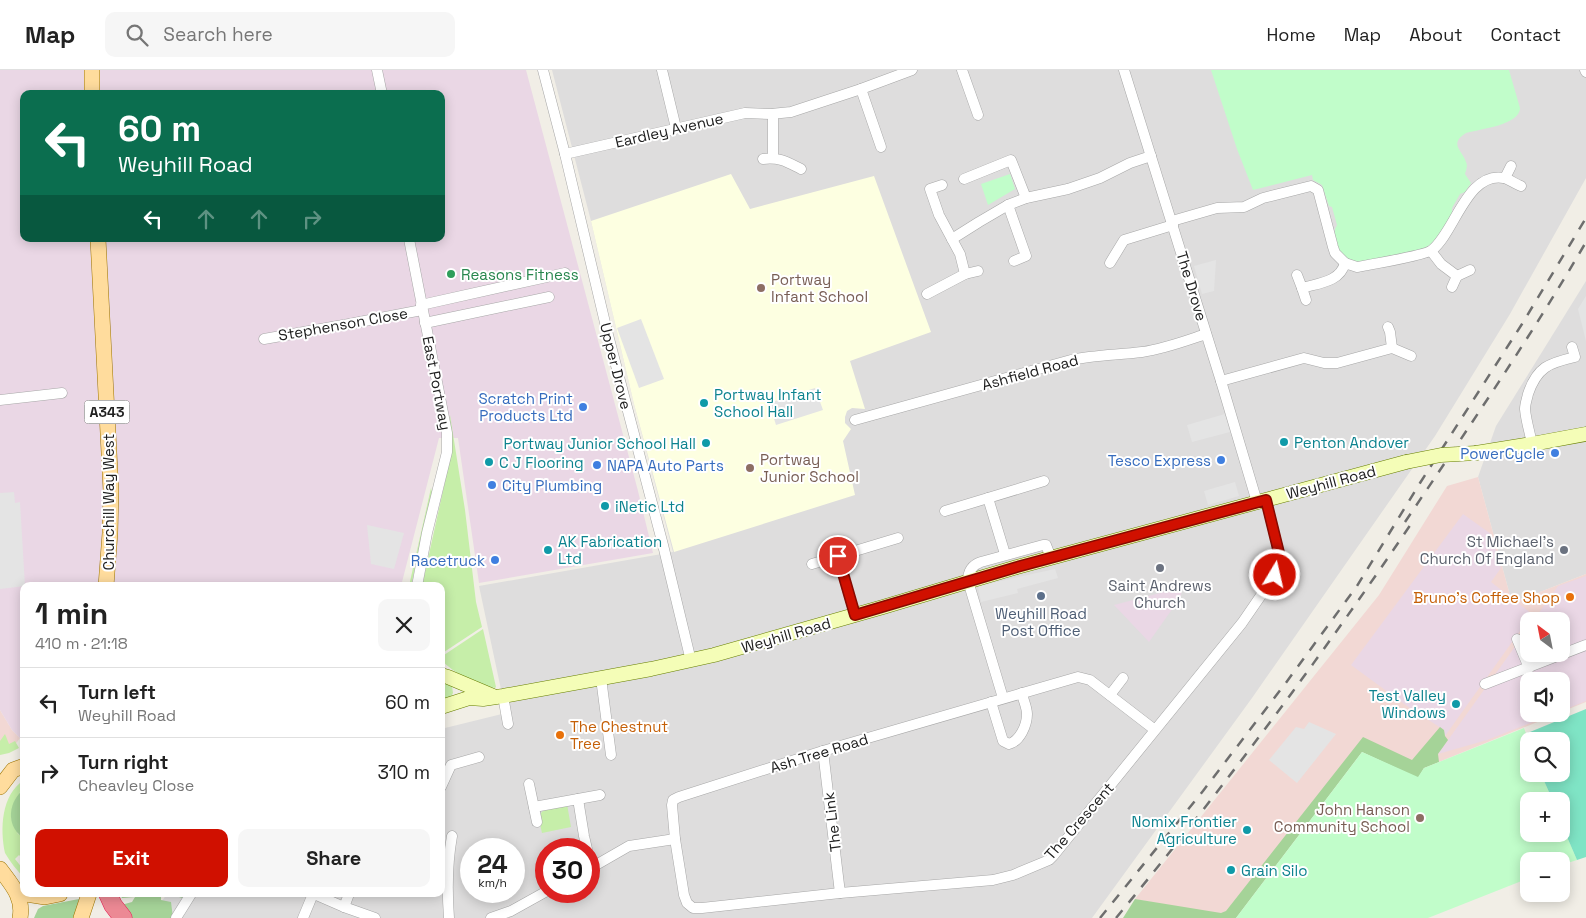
<!DOCTYPE html>
<html lang="en">
<head>
<meta charset="utf-8">
<style>
	body { margin:0; font-family:"Space Grotesk",sans-serif; background:#f6f6f6; color:#222; height:100vh; display:flex; flex-direction:column; font-size:19px; white-space:nowrap }
	* { box-sizing:border-box; margin:0 }
	p { font-size:16px; color:#767676 }
	.icon { flex:none; width:28px; height:28px; fill:none; stroke:currentColor; stroke-width:2; stroke-linecap:round; stroke-linejoin:round }
	.map { position:relative; flex:1; overflow:hidden }
	.drawer { position:absolute; left:20px; top:512px; width:425px; height:315px; display:flex; flex-direction:column; background:#fff; border-radius:10px; box-shadow:0 2px 12px #0003 }
	.drawer>* { flex:none }
	.guide { position:absolute; left:20px; top:20px; width:425px; height:152px; border-radius:10px; box-shadow:0 2px 12px #0003; background:#0b6e4f; color:#fff; overflow:hidden }
	.needle { width:32px; rotate:328deg }
	.tools { position:absolute; left:1520px; top:542px; display:grid; gap:10px }
	.tools a { display:grid; place-items:center; width:50px; height:50px; border-radius:10px; background:#fff; box-shadow:0 2px 12px #0003; font-size:25px }
	.speed { position:absolute; left:460px; top:768px; display:flex; gap:10px; font-size:25px; font-weight:700; text-align:center }
	.speed>* { display:grid; place-content:center; width:65px; height:65px; border-radius:50%; background:#fff; box-shadow:0 2px 12px #0003; line-height:1 }
	.speed small { font-size:12px; font-weight:400 }
	.speed .limit { border:8px solid #d22; background:#fff; color:#111 }
	.pin { position:absolute; display:grid; place-items:center; width:42px; height:42px; color:#fff; margin:-21px; border:2px solid #fff; border-radius:50%; box-shadow:0 1px 5px #0007 }
	.me { position:absolute; width:55px; margin:-28px; rotate:9deg; stroke-linejoin:round; filter:drop-shadow(0 0 4px #0008) }
	.turn { display:flex; align-items:center; gap:18px; height:105px; padding:0 15px; font-size:22px }
	.turn .icon { width:65px; height:65px; stroke-width:2.5 }
	.turn b { display:block; font-size:35px; line-height:42px }
	.lanes { display:flex; align-items:center; height:48px; padding:0 15px; background:#0003; justify-content:center; gap:25px; direction:ltr }
	.lanes .off { opacity:.35 }
	.round { display:grid; place-items:center; flex:none; width:52px; height:52px; border-radius:10px; background:#f6f6f6 }
	.overview { display:flex; align-items:center; justify-content:space-between; height:85px; padding:0 15px }
	h1 { font-size:30px; font-weight:700; line-height:38px }
	.primary-button { display:flex; gap:10px; margin-top:auto; padding:10px 15px }
	.primary-button a { flex:1; height:58px; border-radius:10px; background:#d01000; color:#fff; font-size:20px; font-weight:700; line-height:58px; text-align:center }
	.primary-button a+a { background:#f6f6f6; color:#222 }
	ul { padding:0; list-style:none }
	li { display:flex; align-items:center; gap:15px; height:70px; padding:0 15px; border-top:1px solid #e0e0e0 }
	li div { flex:1 }
	li b { display:block; font-size:19px }
	li em { font-style:normal }
	header { display:flex; align-items:center; gap:30px; box-sizing:border-box; height:70px; padding:0 25px; background:#fff; border-bottom:1px solid #e0e0e0 }
	header strong { font-size:24px }
	nav { display:flex; gap:28px; margin-inline-start:auto; font-size:18px }
	.search { width:350px; height:45px; background:#f6f6f6; display:flex; align-items:center; gap:12px; box-sizing:border-box; padding:0 18px; border-radius:10px; color:#767676; font-size:19px }
	.map>svg:first-child { display:block }
	.residential { fill:#dedddd; fill-rule:evenodd }
	.commercial { fill:#f2d8d4; fill-rule:evenodd }
	.industrial { fill:#ead7e5; fill-rule:evenodd }
	.education { fill:#fdffe1 }
	.grass { fill:#c6eea9 }
	.forest { fill:#a5d398 }
	.park { fill:#c1fdca }
	.pitch { fill:#7fe4c5 }
	.parking { fill:#e4e4e4 }
	.lines { fill:none; stroke-linecap:round; stroke-linejoin:round }
	.street-casing { stroke:#a7a7a7; stroke-width:11 }
	.secondary-casing { stroke:#667e00; stroke-width:15 }
	.primary-casing { stroke:#9c7400; stroke-width:16 }
	.highway-casing { stroke:#e51c52; stroke-width:19 }
	.street { stroke:#fff; stroke-width:10 }
	.secondary { stroke:#f4fdb7; stroke-width:14 }
	.primary { stroke:#ffdc9d; stroke-width:15 }
	.highway { stroke:#ec8994; stroke-width:18 }
	.rail { stroke:#6e6e6e; stroke-width:2.5; stroke-dasharray:10 10; stroke-linecap:butt }
	.secondary-bridge-casing { stroke:#667e00; stroke-width:15; stroke-linecap:butt }
	.secondary-bridge { stroke:#f4fdb7; stroke-width:14 }
	.route-casing { stroke:#870a00; stroke-width:12 }
	.route { stroke:#d01000; stroke-width:9 }
	.leisure-dot { fill:#2e9e5b; stroke:#fff; stroke-width:2 }
	.education-dot { fill:#8d6e63; stroke:#fff; stroke-width:2 }
	.culture-dot { fill:#0f9aa8; stroke:#fff; stroke-width:2 }
	.shop-dot { fill:#3f7fe0; stroke:#fff; stroke-width:2 }
	.worship-dot { fill:#6b7280; stroke:#fff; stroke-width:2 }
	.service-dot { fill:#5c6f8a; stroke:#fff; stroke-width:2 }
	.food-dot { fill:#e8710a; stroke:#fff; stroke-width:2 }
	.labels { text-anchor:middle; dominant-baseline:central; stroke-width:4; stroke-linejoin:round; paint-order:stroke }
	.shield { fill:#fff; stroke:#636363; stroke-width:1 }
	.shield-label { font-size:14px; font-weight:bold; fill:#202020 }
	.street-label { font-size:15px; fill:#202020; stroke:#fff }
	.leisure-label { font-size:15px; fill:#27864d; stroke:#fff; text-anchor:start }
	.education-label { font-size:15px; fill:#785e54; stroke:#fff; text-anchor:start }
	.culture-label { font-size:15px; fill:#0d838f; stroke:#fff; text-anchor:start }
	.shop-label { font-size:15px; fill:#366cbe; stroke:#fff; text-anchor:end }
	.worship-label { font-size:15px; fill:#5b616d; stroke:#fff; text-anchor:end }
	.food-label { font-size:15px; fill:#c56008; stroke:#fff; text-anchor:end }
	.service-label { font-size:15px; fill:#4e5e75; stroke:#fff }
</style>
</head>
<body>
<header>
<strong>Map</strong>
<div class="search"><svg class="icon" aria-label="search" viewBox="0 0 24 24"><circle cx="10" cy="10" r="6"/><path d="M15 15l6 6"/></svg>Search here</div>
<nav><a>Home</a><a>Map</a><a>About</a><a>Contact</a></nav>
</header>
<div class="map">
<svg width="1586" height="848" viewBox="0 0 1586 848">
	<rect width="100%" height="100%" fill="#f1eee6"/>
	<g class="residential">
		<path d="M552,0h1034v108l-76,136 -75,122 -183,262 -160,220h-928l-11,-5 14,-19h274v-165l65,-16 -27,-127 194,-34 -39,-148 -43,-183zM471,779h43v42h-43zM546,779h43v42h-43z"/>
		<polygon points="1586,211 1586,504 1512,533 1478,407 1496,356"/>
	</g>
	<g class="commercial">
		<path d="M1478,407l34,126 74,-29v128l-25,10v-31h-32v33h28l-133,54 -62,-16 -126,166 -101,-19 244,-304 68,-109zM1529,551h32v33h-32z"/>
		<polygon points="0,640 12,660 20,668 14,676 0,679"/>
	</g>
	<g class="industrial">
		<path d="M0,0h526l112,421 15,62 -174,30 -21,-145h-19l-38,148h-377v156l-12,-12 -12,-20zM24,24h417v145h-417z"/>
		<polygon points="1463,444 1491,464 1501,498 1491,512 1532,544 1445,666 1444,660 1407,636 1351,595"/>
		<polygon points="1586,506 1586,631 1561,641 1561,611 1529,611 1529,644 1553,644 1487,670 1438,684 1529,557 1529,584 1561,584 1561,551 1533,551 1558,516"/>
		<polygon points="1183,517 1180,528 1149,572 1114,535"/>
	</g>
	<polygon class="education" points="731,104 750,139 874,106 931,262 850,291 865,339 852,338 847,341 845,347 845,353 851,359 843,371 855,425 674,482 634,334 591,151"/>
	<g class="grass">
		<polygon points="450,345 465,440 476,532 482,557 441,584 441,516 422,516 450,389 449,352"/>
		<polygon points="431,418 432,422 411,516 409,516"/>
		<path d="M483,559l13,58 -1,1c-20,-4 -40,-14 -54,-28v-3z"/>
		<polygon points="441,609 452,616 453,623 449,630 441,632"/>
		<polygon points="5,664 9,674 15,671 19,678 9,683 0,685 0,671"/>
		<path d="M24,710v9l-4,3 -9,26 7,16 6,3v23l-5,-5 -4,4 8,10 1,9c-7,-8 -14,-16 -19,-25 -5,-24 -4,-58 19,-73z"/>
		<path d="M567,734l4,23 -29,6c-6,-27 1,-23 25,-29z"/>
	</g>
	<g class="forest">
		<polygon points="1440,657 1444,660 1445,666 1448,670 1438,684 1439,692 1424,698 1418,708 1362,682 1236,848 1123,848 1135,829 1221,843 1226,841 1363,667 1412,690"/>
		<path d="M24,719v48h-2c-17,-13 -13,-36 2,-48z"/>
		<polygon points="120,824 184,824 182,828 173,825 161,826 161,830 171,832 173,848 128,848 121,835 132,832 135,827 122,828"/>
		<polygon points="79,829 74,848 34,848 38,839 43,836"/>
	</g>
	<g class="park">
		<path d="M1211,0h298l11,38c0,17 -40,21 -54,25 -18,11 -3,18 0,29 2,4 0,8 -1,12l6,9 -6,9 -5,2 -8,14v6l-16,26 -8,6 -7,4 -66,13 -14,-8 -8,-22 2,-1v-3l2,-4 -5,-18 -3,-1 -7,-21 -9,-5 -1,-5 -59,15 -16,-41z"/>
		<polygon points="1010,104 1015,119 988,135 981,114"/>
		<polygon points="1524,658 1529,672 1529,704 1541,704 1553,731 1529,731 1529,764 1561,764 1561,753 1577,790 1561,795 1561,791 1529,791 1529,808 1428,848 1236,848 1362,682 1418,707 1424,698"/>
	</g>
	<polygon class="pitch" points="1586,639 1586,787 1577,790 1561,753 1561,731 1553,731 1541,704 1561,704 1561,671 1529,672 1525,664"/>
	<g class="parking">
		<polygon points="1216,190 1214,221 1202,224 1194,196"/>
		<polygon points="1586,226 1586,271 1578,239"/>
		<polygon points="641,249 664,309 639,318 617,258"/>
		<polygon points="815,318 823,340 776,355 769,333"/>
		<polygon points="1225,344 1230,362 1192,372 1187,355"/>
		<polygon points="1235,412 1239,426 1208,435 1204,421"/>
		<polygon points="14,422 15,433 20,432 25,516 0,519 0,423"/>
		<polygon points="367,455 404,463 394,499 371,494"/>
		<polygon points="1055,499 1058,508 1017,519 1018,523 981,532 978,516"/>
		<polygon points="1309,652 1336,664 1297,713 1269,690 1296,657 1304,659"/>
	</g>
	<g class="lines">
		<g class="street-casing">
			<g id="street">
				<polyline points="377,0 382,24"/>
				<polyline points="543,0 565,84 607,261 663,475 691,591"/>
				<polyline points="662,0 676,58"/>
				<polyline points="962,0 978,45"/>
				<polyline points="1124,0 1221,311 1257,432"/>
				<polyline points="1585,0 1586,2"/>
				<polyline points="861,19 881,77"/>
				<polyline points="773,44 773,87"/>
				<polyline points="565,84 745,43 771,44 791,42 861,19 912,0"/>
				<path d="M763,89c17,-2 24,3 38,10"/>
				<polyline points="1505,108 1511,96"/>
				<polyline points="964,109 1011,90 1026,128"/>
				<polyline points="1008,135 1026,186 1014,191"/>
				<polyline points="1172,151 1217,138 1244,137 1263,128 1311,116 1318,120 1333,177 1335,183 1345,193"/>
				<polyline points="409,169 447,363 447,382 427,463 417,516"/>
				<polyline points="952,169 979,152 1008,135 1026,128 1068,119 1100,108 1130,93 1151,86"/>
				<polyline points="1431,181 1441,194 1457,206 1452,217"/>
				<polyline points="1110,193 1124,170 1173,155"/>
				<polyline points="965,204 978,201"/>
				<path d="M1297,205l5,13c17,-5 38,-6 43,-25l12,4c11,-2 69,-12 75,-17 23,-18 35,-79 72,-72 5,1 11,6 17,8"/>
				<polyline points="1457,206 1470,200"/>
				<polyline points="1302,218 1306,230"/>
				<polyline points="927,224 965,204 960,184 939,145 930,119 942,115"/>
				<polyline points="421,235 565,203"/>
				<polyline points="425,253 549,227"/>
				<polyline points="264,269 349,254 422,240"/>
				<polyline points="1392,278 1411,286"/>
				<polyline points="1221,311 1304,288 1324,293 1337,293 1392,278 1390,262 1388,257"/>
				<polyline points="0,330 62,323"/>
				<path d="M855,350l216,-60c23,-5 47,-5 71,-8 22,-3 43,-11 64,-18"/>
				<path d="M1532,374c-2,-11 -6,-23 -7,-35 0,-5 2,-10 3,-15 9,-27 21,-31 47,-37l-3,-10"/>
				<polyline points="988,428 1005,484"/>
				<polyline points="945,441 1044,411"/>
				<polyline points="838,487 855,545"/>
				<polyline points="812,494 898,468"/>
				<polyline points="1517,569 1529,598"/>
				<polyline points="601,608 611,685"/>
				<polyline points="1485,614 1586,575"/>
				<polyline points="1110,625 1123,608"/>
				<polyline points="503,626 508,654"/>
				<path d="M1003,628l-35,-117c0,-10 4,-16 13,-19l62,-17h3l5,13"/>
				<path d="M991,632l12,39 6,3c11,-3 18,-19 18,-30 0,-7 -4,-14 -5,-21"/>
				<polyline points="1155,660 1090,610 1078,607 823,681 679,727 673,730 672,735 675,769 684,825 687,833 693,838 702,838 840,823 993,810 1013,805 1049,790 1053,786 1242,553 1275,505 1281,491 1266,430"/>
				<polyline points="823,681 840,823"/>
				<polyline points="529,714 537,752"/>
				<polyline points="441,717 451,695 479,687"/>
				<polyline points="578,729 584,766 587,779"/>
				<polyline points="534,737 600,725"/>
				<polyline points="589,799 629,776 675,769"/>
				<polyline points="314,824 344,837 375,848"/>
				<polyline points="344,837 349,824"/>
				<polyline points="176,848 191,824"/>
				<polyline points="303,848 313,824"/>
				<path d="M449,848c-2,-27 -2,-54 3,-82"/>
				<polyline points="491,848 511,841 547,821"/>
			</g>
		</g>
		<g class="secondary-casing">
			<g id="secondary">
				<polyline points="1476,383 1532,374 1586,364"/>
				<polyline points="441,605 448,607 493,626"/>
				<polyline points="441,637 469,628 483,629 503,626 651,599 714,585 883,537 1017,497 1406,392"/>
			</g>
		</g>
		<g class="primary-casing">
			<g id="primary">
				<polyline points="92,0 92,24"/>
				<polyline points="98,169 111,421 110,463 106,516"/>
				<polyline points="0,717 13,700 24,696"/>
				<path d="M0,799c11,15 24,28 20,49"/>
				<polyline points="26,824 45,827 60,824"/>
				<polyline points="81,848 89,824"/>
			</g>
		</g>
		<g class="highway-casing">
			<polyline id="highway" points="108,824 113,835 123,848"/>
		</g>
		<use href="#street" class="street"/>
		<use href="#secondary" class="secondary"/>
		<use href="#primary" class="primary"/>
		<use href="#highway" class="highway"/>
		<g class="rail">
			<path d="M1405,452c62,-92 125,-184 181,-280"/>
			<polyline points="1100,848 1203,721 1285,614 1357,516 1420,413 1522,254 1586,148"/>
			<path d="M1116,848c106,-128 206,-262 299,-400"/>
		</g>
		<g class="secondary-bridge-casing">
			<polyline id="secondary-bridge" points="1406,392 1441,385 1476,383"/>
		</g>
		<use href="#secondary-bridge" class="secondary-bridge"/>
	</g>
	<g class="lines">
		<g class="route-casing">
			<polyline id="route" points="838,486 855,545 1017,497 1266,430 1281,491 1275,505"/>
		</g>
		<use href="#route" class="route"/>
	</g>
	<circle class="leisure-dot" cx="451" cy="204" r="5"/>
	<g class="education-dot">
		<circle cx="761" cy="218" r="5"/>
		<circle cx="750" cy="398" r="5"/>
		<circle cx="1420" cy="748" r="5"/>
	</g>
	<g class="culture-dot">
		<circle cx="704" cy="333" r="5"/>
		<circle cx="1284" cy="372" r="5"/>
		<circle cx="706" cy="373" r="5"/>
		<circle cx="489" cy="392" r="5"/>
		<circle cx="605" cy="436" r="5"/>
		<circle cx="548" cy="480" r="5"/>
		<circle cx="1456" cy="634" r="5"/>
		<circle cx="1247" cy="760" r="5"/>
		<circle cx="1231" cy="800" r="5"/>
	</g>
	<g class="shop-dot">
		<circle cx="583" cy="337" r="5"/>
		<circle cx="1555" cy="383" r="5"/>
		<circle cx="1221" cy="390" r="5"/>
		<circle cx="597" cy="395" r="5"/>
		<circle cx="492" cy="415" r="5"/>
		<circle cx="495" cy="490" r="5"/>
	</g>
	<g class="worship-dot">
		<circle cx="1564" cy="480" r="5"/>
		<circle cx="1160" cy="498" r="5"/>
	</g>
	<circle class="service-dot" cx="1041" cy="526" r="5"/>
	<g class="food-dot">
		<circle cx="1570" cy="527" r="5"/>
		<circle cx="560" cy="665" r="5"/>
	</g>
	<g class="labels">
		<rect class="shield" x="84.5" y="330.5" width="45" height="23" rx="4"/>
		<g class="shield-label">
			<text x="107" y="342">A343</text>
		</g>
		<g class="street-label">
			<text transform="translate(669 60) rotate(-13)">Eardley Avenue</text>
			<text transform="translate(1192 216) rotate(73)">The Drove</text>
			<text transform="translate(343 254) rotate(-10)">Stephenson Close</text>
			<text transform="translate(616 296) rotate(76)">Upper Drove</text>
			<text transform="translate(1030 302) rotate(-15)">Ashfield Road</text>
			<text transform="translate(437 313) rotate(79)">East Portway</text>
			<text transform="translate(1331 412) rotate(-15)">Weyhill Road</text>
			<text transform="translate(108 432) rotate(-90)">Churchill Way West</text>
			<text transform="translate(786 565) rotate(-16)">Weyhill Road</text>
			<text transform="translate(819 683) rotate(-17)">Ash Tree Road</text>
			<text transform="translate(1079 751) rotate(-49)">The Crescent</text>
			<text transform="translate(832 752) rotate(-97)">The Link</text>
		</g>
		<g class="leisure-label">
			<text x="461" y="204">Reasons Fitness</text>
		</g>
		<g class="education-label">
			<text x="771" y="209">Portway<tspan x="771" dy="17">Infant School</tspan></text>
			<text x="760" y="389">Portway<tspan x="760" dy="17">Junior School</tspan></text>
			<text x="1410" y="739" text-anchor="end">John Hanson<tspan x="1410" dy="17">Community School</tspan></text>
		</g>
		<g class="culture-label">
			<text x="714" y="324">Portway Infant<tspan x="714" dy="17">School Hall</tspan></text>
			<text x="1294" y="372">Penton Andover</text>
			<text x="696" y="373" text-anchor="end">Portway Junior School Hall</text>
			<text x="499" y="392">C J Flooring</text>
			<text x="615" y="436">iNetic Ltd</text>
			<text x="558" y="471">AK Fabrication<tspan x="558" dy="17">Ltd</tspan></text>
			<text x="1446" y="625" text-anchor="end">Test Valley<tspan x="1446" dy="17">Windows</tspan></text>
			<text x="1237" y="751" text-anchor="end">Nomix Frontier<tspan x="1237" dy="17">Agriculture</tspan></text>
			<text x="1241" y="800">Grain Silo</text>
		</g>
		<g class="shop-label">
			<text x="573" y="328">Scratch Print<tspan x="573" dy="17">Products Ltd</tspan></text>
			<text x="1545" y="383">PowerCycle</text>
			<text x="1211" y="390">Tesco Express</text>
			<text x="607" y="395" text-anchor="start">NAPA Auto Parts</text>
			<text x="502" y="415" text-anchor="start">City Plumbing</text>
			<text x="485" y="490">Racetruck</text>
		</g>
		<g class="worship-label">
			<text x="1554" y="471">St Michael's<tspan x="1554" dy="17">Church Of England</tspan></text>
			<text x="1160" y="515" text-anchor="middle">Saint Andrews<tspan x="1160" dy="17">Church</tspan></text>
		</g>
		<g class="food-label">
			<text x="1560" y="527">Bruno's Coffee Shop</text>
			<text x="570" y="656" text-anchor="start">The Chestnut<tspan x="570" dy="17">Tree</tspan></text>
		</g>
		<g class="service-label">
			<text x="1041" y="543">Weyhill Road<tspan x="1041" dy="17">Post Office</tspan></text>
		</g>
	</g>
</svg>
<div class="tools">
<a><svg class="needle" viewBox="-14 -14 28 28"><path d="M0-13l5 13h-10z" fill="#e53935"/><path d="M0 13l5-13h-10z" fill="#767676"/></svg></a>
<a><svg class="icon" aria-label="sound" viewBox="0 0 24 24"><path d="M4 9h4l5-4v14l-5-4H4zM17 9q2 3 0 6"/></svg></a>
<a><svg class="icon" aria-label="search" viewBox="0 0 24 24"><circle cx="10" cy="10" r="6"/><path d="M15 15l6 6"/></svg></a>
<a>+</a>
<a>−</a>
</div>
<div class="speed"><div>24<small>km/h</small></div><div class="limit">30</div></div>
<div class="pin" style="left:838px;top:486px;background:#d93025"><svg class="icon" aria-label="arrive" viewBox="0 0 24 24"><path d="M6 21V4h12l-3 4 3 4H6"/></svg></div>
<svg class="me" style="left:1275px;top:505px" viewBox="-20 -20 40 40"><circle r="17" fill="#d01000" stroke="#fff" stroke-width="3"/><path d="M0-11L8 9 0 5-8 9z" fill="#fff"/></svg>
<div class="guide">
<div class="turn"><svg class="icon" aria-label="left" viewBox="0 0 24 24"><path d="M17 20v-9H6M10 6l-5 5 5 5"/></svg><div><b>60 m</b>Weyhill Road</div></div>
<div class="lanes"><svg class="icon" aria-label="left" viewBox="0 0 24 24"><path d="M17 20v-9H6M10 6l-5 5 5 5"/></svg><svg class="icon off" aria-label="ahead" viewBox="0 0 24 24"><path d="M12 20V5M6 11l6-6 6 6"/></svg><svg class="icon off" aria-label="ahead" viewBox="0 0 24 24"><path d="M12 20V5M6 11l6-6 6 6"/></svg><svg class="icon off" aria-label="right" viewBox="0 0 24 24"><path d="M7 20v-9h11M14 6l5 5-5 5"/></svg></div>
</div>
<section class="drawer">
<div class="overview"><div><h1>1 min</h1><p>410 m · 21:18</p></div><a class="round"><svg class="icon" aria-label="close" viewBox="0 0 24 24"><path d="M6 6l12 12M18 6L6 18"/></svg></a></div>
<ul>
<li><svg class="icon" aria-label="left" viewBox="0 0 24 24"><path d="M17 20v-9H6M10 6l-5 5 5 5"/></svg><div><b>Turn left</b><p>Weyhill Road</p></div><em>60 m</em></li>
<li><svg class="icon" aria-label="right" viewBox="0 0 24 24"><path d="M7 20v-9h11M14 6l5 5-5 5"/></svg><div><b>Turn right</b><p>Cheavley Close</p></div><em>310 m</em></li>
</ul>
<div class="primary-button"><a>Exit</a><a>Share</a></div>
</section>
</div>
</body>
</html>
